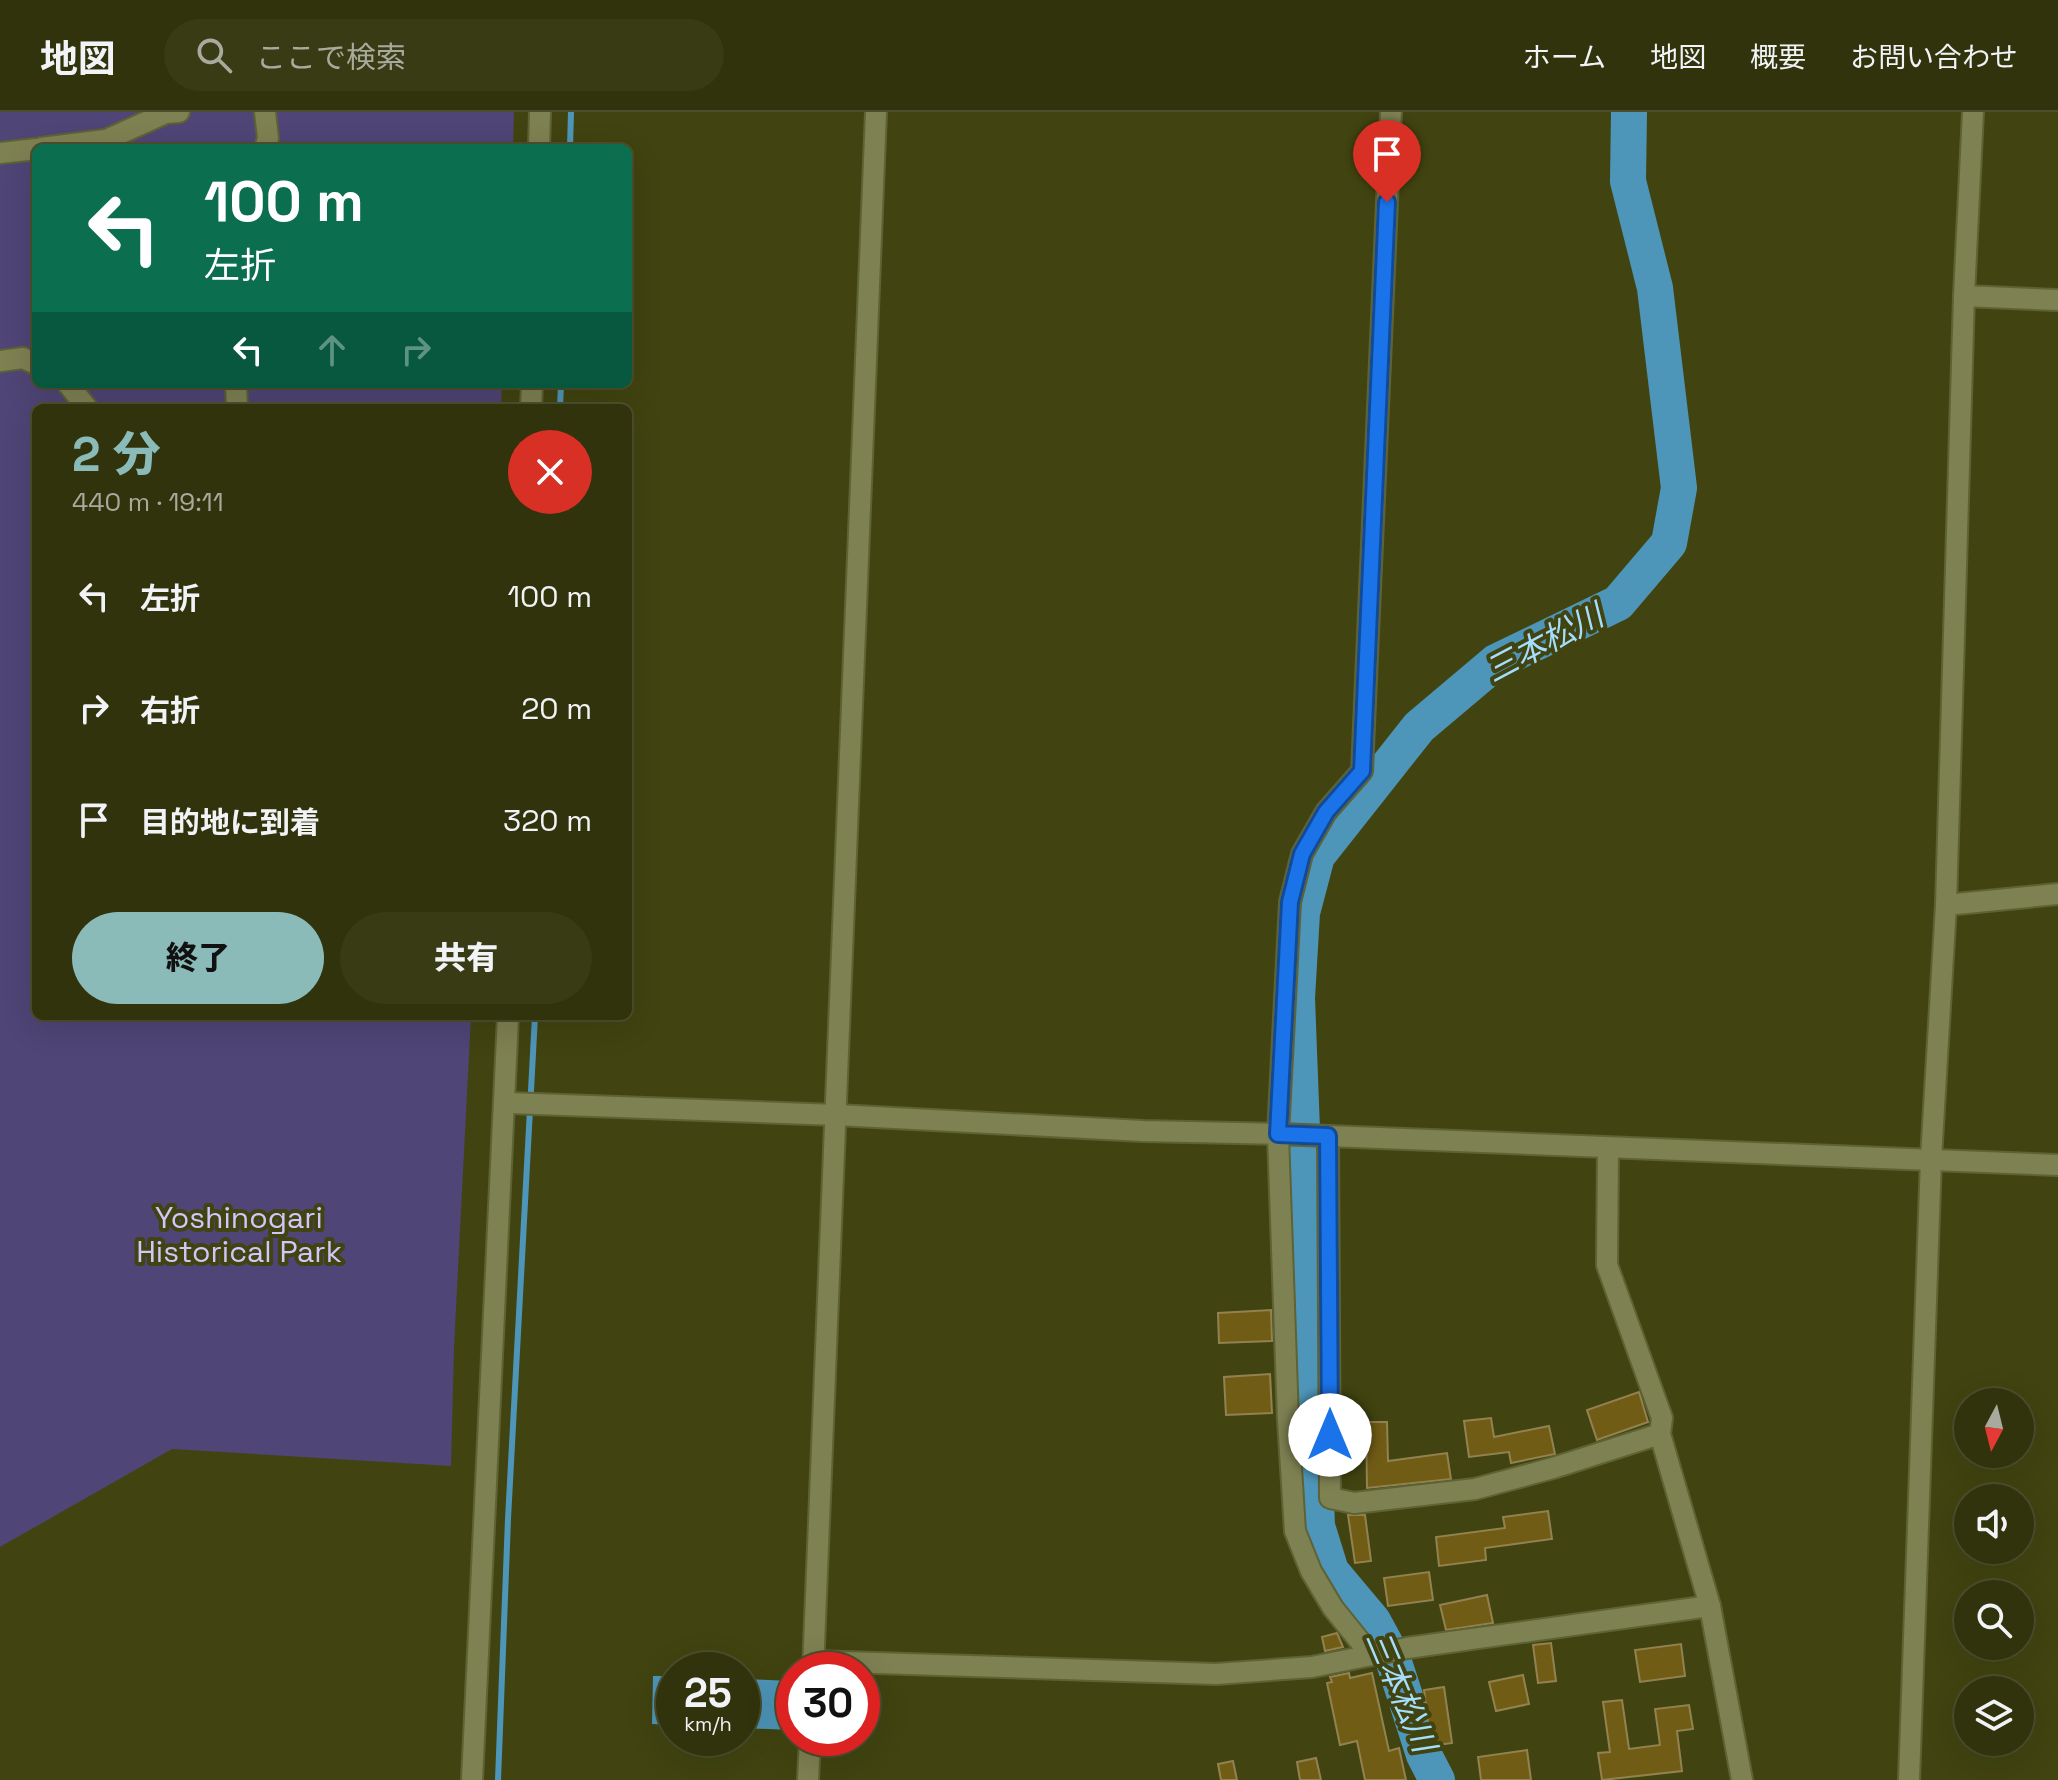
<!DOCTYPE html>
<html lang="ja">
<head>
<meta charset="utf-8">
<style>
	body { margin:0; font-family:"Space Grotesk","Noto Sans JP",sans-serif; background:#393b15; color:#f1f3f6; height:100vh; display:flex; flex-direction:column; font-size:30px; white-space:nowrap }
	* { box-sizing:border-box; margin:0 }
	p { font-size:26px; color:#a8aa9d }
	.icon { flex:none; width:44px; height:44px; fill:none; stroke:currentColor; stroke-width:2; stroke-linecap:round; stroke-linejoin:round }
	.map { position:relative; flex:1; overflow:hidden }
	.side { position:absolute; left:32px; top:292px; width:600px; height:616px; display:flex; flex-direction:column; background:#31330c; border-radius:12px; box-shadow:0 8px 32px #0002,0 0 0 2px #4c4e2d }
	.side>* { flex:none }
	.banner { position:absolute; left:32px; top:32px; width:600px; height:244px; border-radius:12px; box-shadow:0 8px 32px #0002,0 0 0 2px #4c4e2d; background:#0b6e4f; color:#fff; overflow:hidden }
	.needle { width:52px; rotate:187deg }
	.fabs { position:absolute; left:1954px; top:1276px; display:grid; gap:16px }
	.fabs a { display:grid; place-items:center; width:80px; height:80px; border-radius:50%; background:#31330c; box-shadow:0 8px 32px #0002,0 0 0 2px #4c4e2d; font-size:40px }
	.speed { position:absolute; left:656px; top:1540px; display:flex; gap:16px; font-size:40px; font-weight:700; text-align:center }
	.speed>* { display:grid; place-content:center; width:104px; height:104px; border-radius:50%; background:#31330c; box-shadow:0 8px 32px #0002,0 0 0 2px #4c4e2d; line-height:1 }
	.speed small { font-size:20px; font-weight:400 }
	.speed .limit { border:12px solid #d22; background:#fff; color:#111 }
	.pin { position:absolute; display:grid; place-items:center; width:68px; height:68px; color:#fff; margin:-82px -34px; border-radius:50% 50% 50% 0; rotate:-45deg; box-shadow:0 0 8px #0007 }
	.pin .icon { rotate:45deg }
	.me { position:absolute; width:88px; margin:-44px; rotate:0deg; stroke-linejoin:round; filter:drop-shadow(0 0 6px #0008) }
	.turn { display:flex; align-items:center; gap:28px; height:168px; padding:0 40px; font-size:36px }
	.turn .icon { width:104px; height:104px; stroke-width:2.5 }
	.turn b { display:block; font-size:56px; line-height:68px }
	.lanes { display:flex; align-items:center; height:76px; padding:0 40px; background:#0003; justify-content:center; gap:40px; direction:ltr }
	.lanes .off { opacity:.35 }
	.round { display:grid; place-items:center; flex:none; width:84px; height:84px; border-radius:42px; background:#393b15 }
	.headline { display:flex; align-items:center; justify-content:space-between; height:136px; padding:0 40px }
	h1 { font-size:48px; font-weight:800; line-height:60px; color:#8bbbb9 }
	.cta { display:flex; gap:16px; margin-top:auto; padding:16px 40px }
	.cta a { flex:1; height:92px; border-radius:48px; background:#8bbbb9; color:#111; font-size:32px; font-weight:800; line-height:92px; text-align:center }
	.cta a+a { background:#393b15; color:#f1f3f6 }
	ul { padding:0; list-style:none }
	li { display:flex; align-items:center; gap:24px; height:112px; padding:0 40px }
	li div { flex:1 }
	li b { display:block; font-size:30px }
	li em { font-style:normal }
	header { display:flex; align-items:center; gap:48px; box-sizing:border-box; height:112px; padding:0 40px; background:#31330c; border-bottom:2px solid #4c4e2d }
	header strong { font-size:38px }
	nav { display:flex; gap:44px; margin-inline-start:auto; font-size:28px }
	.search { width:560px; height:72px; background:#393b15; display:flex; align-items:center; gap:20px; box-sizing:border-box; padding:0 28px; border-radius:44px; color:#a8aa9d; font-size:30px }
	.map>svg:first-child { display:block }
	.green { fill:#4f4576 }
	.water { fill:#4e96b9 }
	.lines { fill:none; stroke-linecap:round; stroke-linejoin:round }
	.stream { stroke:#4e96b9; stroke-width:6 }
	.river { stroke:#4e96b9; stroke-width:36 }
	.building { fill:#715c16; stroke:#928250; stroke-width:2 }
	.minor-casing { stroke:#5f6233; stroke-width:24 }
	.minor { stroke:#7e8152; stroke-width:20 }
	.route-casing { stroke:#114b97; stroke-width:20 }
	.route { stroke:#1a73e8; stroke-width:14 }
	.labels { text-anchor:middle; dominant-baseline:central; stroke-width:8; stroke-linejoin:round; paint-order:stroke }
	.park-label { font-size:30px; fill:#cfc7fb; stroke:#414410 }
	.water-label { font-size:32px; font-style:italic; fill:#a5ddfc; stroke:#414410 }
</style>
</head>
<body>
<header>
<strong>地図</strong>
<div class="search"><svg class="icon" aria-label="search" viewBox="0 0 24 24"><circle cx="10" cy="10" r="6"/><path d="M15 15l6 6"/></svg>ここで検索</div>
<nav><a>ホーム</a><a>地図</a><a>概要</a><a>お問い合わせ</a></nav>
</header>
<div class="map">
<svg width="2058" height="1668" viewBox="0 0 2058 1668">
	<rect width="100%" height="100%" fill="#414410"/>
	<polygon class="green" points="0,0 514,0 513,36 36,36 36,272 502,272 501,296 36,296 36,904 471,904 454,1235 451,1354 172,1337 0,1435"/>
	<g class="water">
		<polygon points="653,1564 674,1564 674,1613 652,1612"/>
		<polygon points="742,1567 793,1569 791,1618 742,1616"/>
	</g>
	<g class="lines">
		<g class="stream">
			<polyline points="570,36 571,0"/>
			<polyline points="560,296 561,272"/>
			<polyline points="498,1668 508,1407 535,904"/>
		</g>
		<polyline class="river" points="1437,1668 1424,1643 1392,1544 1373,1509 1331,1459 1317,1414 1297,886 1302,801 1317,744 1419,615 1496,550 1618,491 1669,431 1679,376 1655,176 1628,69 1629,0"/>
	</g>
	<g class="building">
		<polygon points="1271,1198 1272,1229 1219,1231 1218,1201"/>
		<polygon points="1270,1262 1272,1301 1226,1303 1224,1265"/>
		<polygon points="1639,1280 1648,1310 1597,1328 1587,1298"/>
		<polygon points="1491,1306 1494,1325 1549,1314 1555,1342 1511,1351 1509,1340 1469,1345 1464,1309"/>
		<polygon points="1366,1310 1387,1310 1388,1349 1447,1341 1451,1367 1367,1376"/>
		<polygon points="1548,1399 1552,1427 1485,1436 1486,1448 1439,1454 1436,1425 1505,1416 1503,1405"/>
		<polygon points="1348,1403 1365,1403 1371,1449 1355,1451"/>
		<polygon points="1429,1460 1433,1488 1388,1494 1384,1466"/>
		<polygon points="1487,1483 1493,1511 1446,1518 1440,1493"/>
		<polygon points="1337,1521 1343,1535 1325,1539 1322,1525"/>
		<polygon points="1551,1531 1556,1569 1538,1571 1533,1533"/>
		<polygon points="1681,1532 1685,1564 1640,1570 1635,1538"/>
		<polygon points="1349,1561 1350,1566 1372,1561 1389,1639 1399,1636 1406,1668 1365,1668 1357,1629 1340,1633 1327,1571 1332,1570 1330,1565"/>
		<polygon points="1523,1563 1529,1592 1496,1599 1489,1570"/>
		<polygon points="1444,1575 1452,1631 1431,1634 1424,1578"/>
		<polygon points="1622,1588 1629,1637 1660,1633 1655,1597 1689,1593 1693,1617 1677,1619 1682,1659 1602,1668 1598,1641 1610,1640 1603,1590"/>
		<polygon points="1527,1638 1531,1668 1481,1668 1478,1645"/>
		<polygon points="1316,1646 1321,1668 1300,1668 1297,1650"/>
		<polygon points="1233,1649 1237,1668 1221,1668 1218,1652"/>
	</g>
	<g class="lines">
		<g class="minor-casing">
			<g id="minor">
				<polyline points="265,0 268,26 265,36"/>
				<polyline points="41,36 106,28 166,1 179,0"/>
				<polyline points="539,36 540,0"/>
				<polyline points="0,41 36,37"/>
				<polyline points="1964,184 2058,188"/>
				<polyline points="0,249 23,246 36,252"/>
				<polyline points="68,272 87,296"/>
				<polyline points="236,272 237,296"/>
				<polyline points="531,296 532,272"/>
				<polyline points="1946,793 2058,782"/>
				<polyline points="505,991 837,1003 1143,1019 1278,1022 2058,1053"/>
				<polyline points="1328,1024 1330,1386 1354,1391 1475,1377 1553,1356 1660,1322"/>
				<polyline points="1608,1037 1607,1153 1662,1306 1660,1322 1710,1494 1742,1668"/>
				<polyline points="1371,1543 1333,1496 1311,1459 1295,1419 1288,1308 1278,1022 1290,790 1302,742 1326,700 1362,659 1391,0"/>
				<polyline points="813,1549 1216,1562 1312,1555 1407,1536 1710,1494"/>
				<polyline points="813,1558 876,0"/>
				<polyline points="472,1668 508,904"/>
				<polyline points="808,1668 810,1626"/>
				<polyline points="1909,1668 1931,1047 1946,793 1964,184 1973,0"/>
			</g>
		</g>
		<use href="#minor" class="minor"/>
	</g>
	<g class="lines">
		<g class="route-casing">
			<polyline id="route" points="1330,1323 1328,1024 1278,1022 1290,790 1302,742 1326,700 1362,659 1387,90"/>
		</g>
		<use href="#route" class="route"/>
	</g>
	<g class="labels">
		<g class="park-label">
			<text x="239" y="1105">Yoshinogari<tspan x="239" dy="34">Historical Park</tspan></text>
		</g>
		<g class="water-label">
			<text transform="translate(1544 531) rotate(-28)">三本松川</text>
			<text transform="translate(1401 1579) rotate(67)">三本松川</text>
		</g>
	</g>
</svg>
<div class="fabs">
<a><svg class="needle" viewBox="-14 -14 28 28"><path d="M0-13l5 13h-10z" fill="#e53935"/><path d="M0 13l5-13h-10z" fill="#a8aa9d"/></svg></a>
<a><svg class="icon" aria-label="sound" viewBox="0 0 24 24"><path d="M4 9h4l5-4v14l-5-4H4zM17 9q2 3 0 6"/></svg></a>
<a><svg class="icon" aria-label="search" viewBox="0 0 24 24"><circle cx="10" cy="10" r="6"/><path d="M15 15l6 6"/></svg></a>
<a><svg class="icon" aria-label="layers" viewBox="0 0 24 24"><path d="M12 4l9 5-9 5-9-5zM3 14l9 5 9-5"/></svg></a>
</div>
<div class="speed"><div>25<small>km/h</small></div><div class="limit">30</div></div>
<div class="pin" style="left:1387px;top:90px;background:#d93025"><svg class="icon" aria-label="arrive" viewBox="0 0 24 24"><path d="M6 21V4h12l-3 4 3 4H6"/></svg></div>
<svg class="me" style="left:1330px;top:1323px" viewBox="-20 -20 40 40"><circle r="19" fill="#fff"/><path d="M0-13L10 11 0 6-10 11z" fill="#1a73e8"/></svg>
<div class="banner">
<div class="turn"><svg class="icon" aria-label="left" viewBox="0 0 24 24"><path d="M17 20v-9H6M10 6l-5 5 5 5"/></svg><div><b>100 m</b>左折</div></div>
<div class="lanes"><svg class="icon" aria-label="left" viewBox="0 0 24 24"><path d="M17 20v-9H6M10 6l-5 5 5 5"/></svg><svg class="icon off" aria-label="ahead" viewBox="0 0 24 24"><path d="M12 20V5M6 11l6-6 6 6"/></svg><svg class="icon off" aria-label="right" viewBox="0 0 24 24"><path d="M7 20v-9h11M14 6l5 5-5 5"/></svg></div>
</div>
<section class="side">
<div class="headline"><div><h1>2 分</h1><p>440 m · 19:11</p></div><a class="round" style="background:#d93025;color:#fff"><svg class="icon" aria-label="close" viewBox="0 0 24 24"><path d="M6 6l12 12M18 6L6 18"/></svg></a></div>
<ul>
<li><svg class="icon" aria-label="left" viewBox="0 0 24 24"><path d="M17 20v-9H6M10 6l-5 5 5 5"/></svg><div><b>左折</b></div><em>100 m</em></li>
<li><svg class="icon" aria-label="right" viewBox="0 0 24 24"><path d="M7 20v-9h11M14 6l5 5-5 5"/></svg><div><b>右折</b></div><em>20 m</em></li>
<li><svg class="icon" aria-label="arrive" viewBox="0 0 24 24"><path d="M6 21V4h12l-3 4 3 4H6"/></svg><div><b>目的地に到着</b></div><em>320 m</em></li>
</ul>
<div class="cta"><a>終了</a><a>共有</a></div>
</section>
</div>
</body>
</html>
